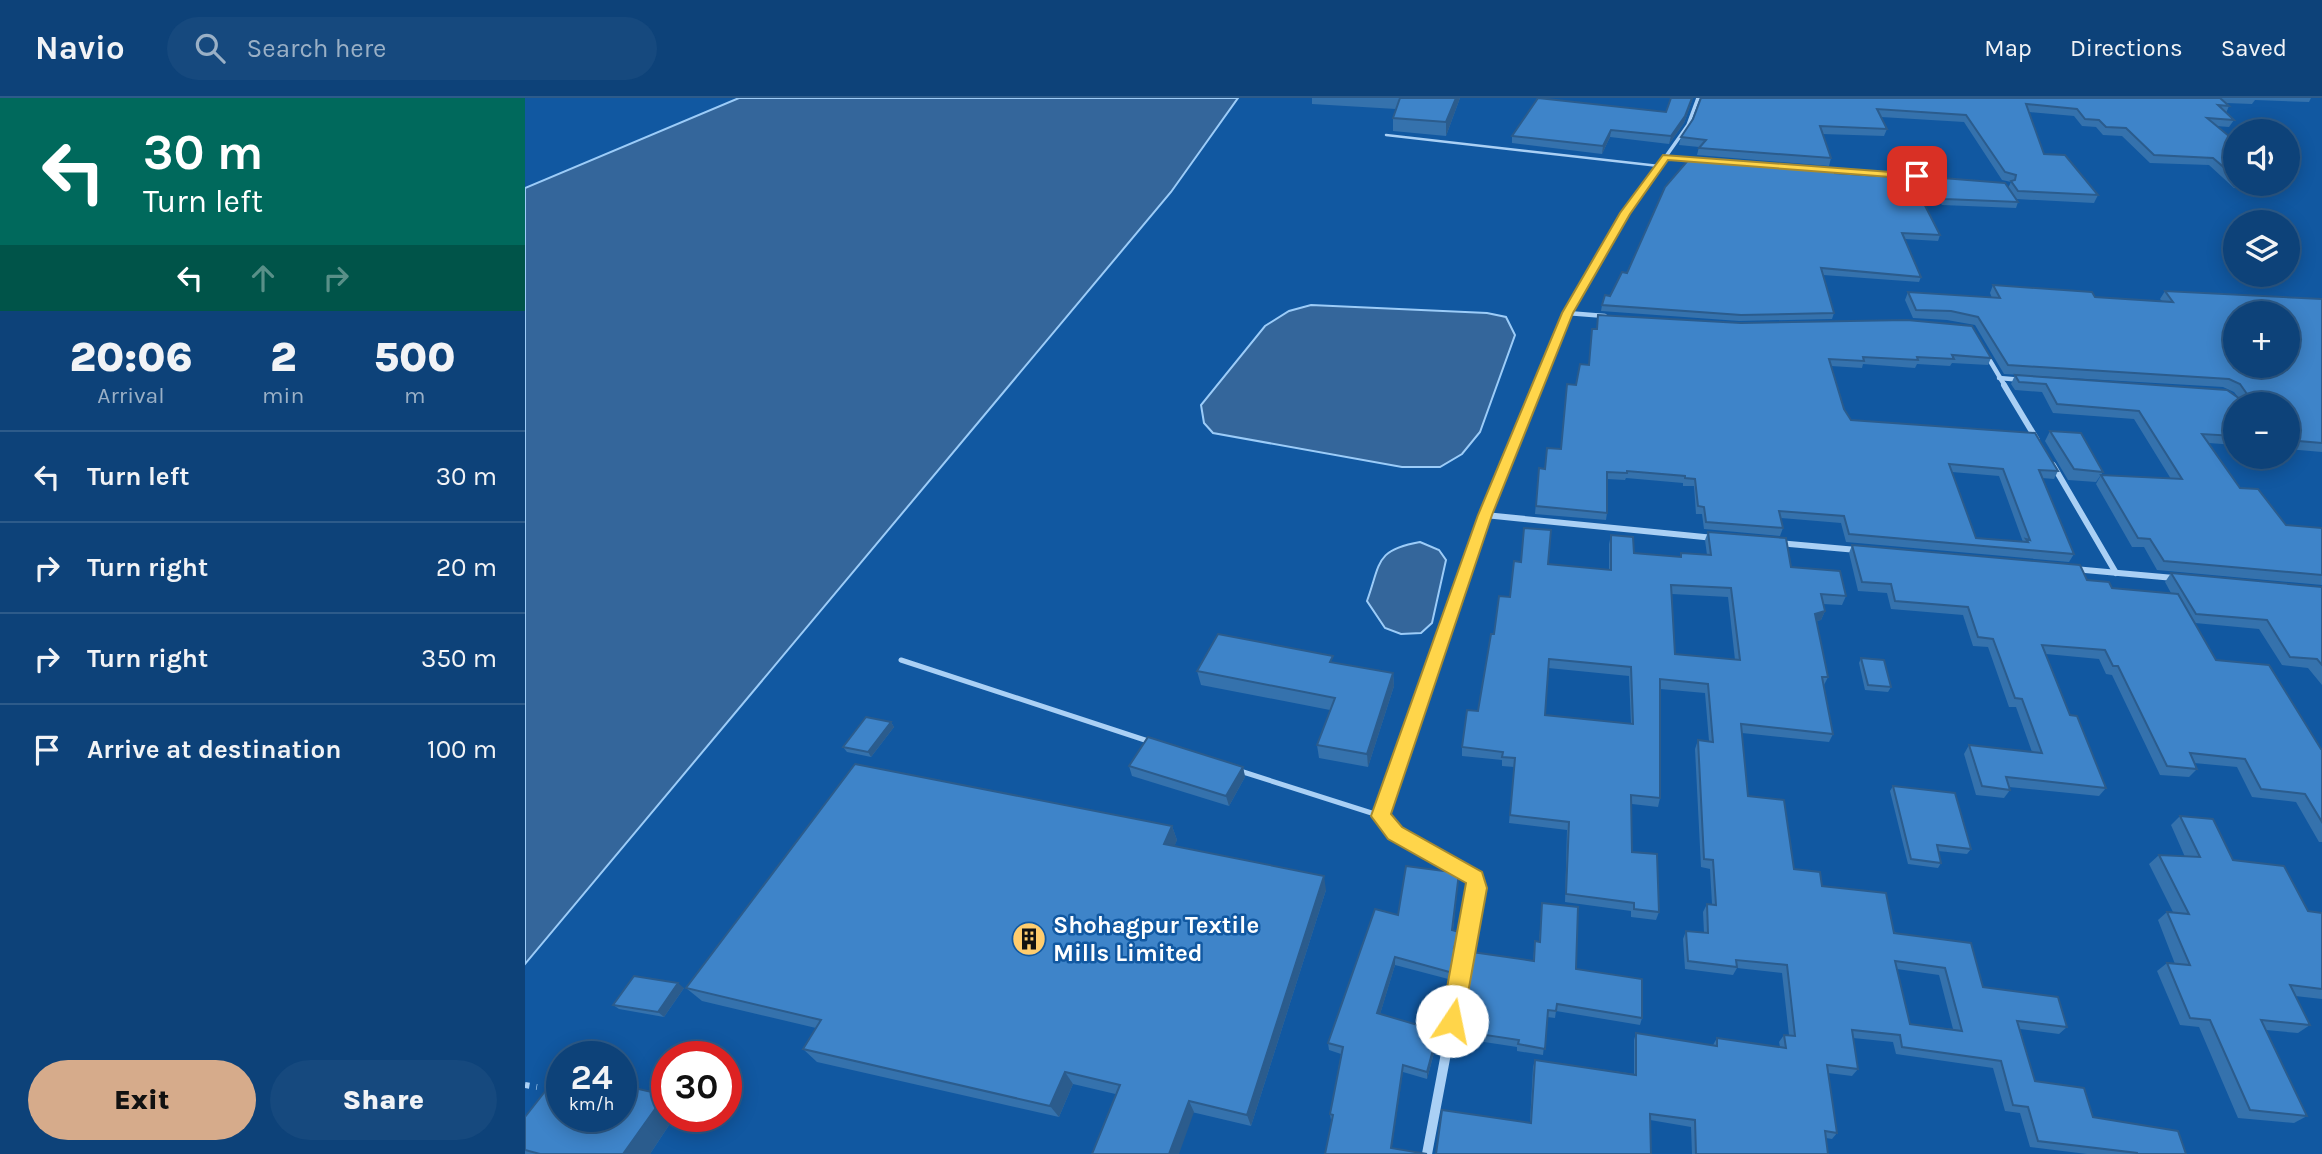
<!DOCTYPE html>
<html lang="en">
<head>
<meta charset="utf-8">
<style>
	body { margin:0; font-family:Karla,sans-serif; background:#16497e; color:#f1f3f6; height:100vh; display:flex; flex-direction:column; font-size:26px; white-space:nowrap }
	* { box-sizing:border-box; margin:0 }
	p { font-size:23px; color:#9ab0c6 }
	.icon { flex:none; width:38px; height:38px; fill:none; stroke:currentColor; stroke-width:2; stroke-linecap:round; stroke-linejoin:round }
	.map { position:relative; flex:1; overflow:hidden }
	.side { display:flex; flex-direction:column; background:#0d4279; width:525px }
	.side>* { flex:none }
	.banner { background:#00695c; color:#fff; overflow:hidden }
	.tools { position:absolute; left:1698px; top:21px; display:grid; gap:14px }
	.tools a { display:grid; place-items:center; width:77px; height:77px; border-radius:50%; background:#0d4279; box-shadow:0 4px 18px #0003,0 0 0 2px #2d5b8a; font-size:35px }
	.speed { position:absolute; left:21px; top:943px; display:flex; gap:14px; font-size:35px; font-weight:700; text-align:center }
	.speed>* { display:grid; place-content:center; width:91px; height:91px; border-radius:50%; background:#0d4279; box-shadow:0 4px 18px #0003,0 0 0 2px #2d5b8a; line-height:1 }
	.speed small { font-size:18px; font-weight:400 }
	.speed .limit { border:10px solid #d22; background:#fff; color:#111 }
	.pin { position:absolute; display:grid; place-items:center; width:60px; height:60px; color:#fff; margin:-30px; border-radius:14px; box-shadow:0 4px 10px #0006 }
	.me { position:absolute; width:77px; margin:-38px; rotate:11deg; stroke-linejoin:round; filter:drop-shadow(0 0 5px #0008) }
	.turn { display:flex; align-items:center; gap:24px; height:147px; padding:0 28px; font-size:32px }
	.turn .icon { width:91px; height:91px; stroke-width:2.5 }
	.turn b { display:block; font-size:49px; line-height:60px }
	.lanes { display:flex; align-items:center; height:66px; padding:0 28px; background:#0003; justify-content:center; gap:35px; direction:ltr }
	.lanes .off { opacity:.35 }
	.eta { display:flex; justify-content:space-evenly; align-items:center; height:119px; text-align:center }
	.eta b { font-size:42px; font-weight:800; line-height:49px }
	.primary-button { display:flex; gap:14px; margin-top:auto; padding:14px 28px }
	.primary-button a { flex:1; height:80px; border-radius:42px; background:#d6ab8b; color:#111; font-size:28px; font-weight:800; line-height:80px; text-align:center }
	.primary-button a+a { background:#16497e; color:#f1f3f6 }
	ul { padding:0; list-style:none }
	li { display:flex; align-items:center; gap:21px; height:91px; padding:0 28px; border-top:2px solid #2d5b8a }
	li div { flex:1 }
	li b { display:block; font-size:26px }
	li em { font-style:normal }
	header { display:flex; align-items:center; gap:42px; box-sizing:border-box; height:98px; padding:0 35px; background:#0d4279; border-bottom:2px solid #2d5b8a }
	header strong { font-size:33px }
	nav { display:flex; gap:38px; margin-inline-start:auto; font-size:24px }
	.search { width:490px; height:63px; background:#16497e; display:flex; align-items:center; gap:18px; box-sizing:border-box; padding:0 24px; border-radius:38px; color:#9ab0c6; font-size:26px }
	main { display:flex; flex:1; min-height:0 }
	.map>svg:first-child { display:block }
	.water { fill:#34669b; stroke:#9cccf8; stroke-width:2 }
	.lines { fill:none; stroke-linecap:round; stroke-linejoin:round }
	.path { stroke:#aad0f5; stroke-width:6; stroke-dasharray:4.5 7; stroke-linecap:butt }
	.service-far1 { stroke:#aad0f5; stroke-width:2.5 }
	.service { stroke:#aad0f5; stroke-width:5 }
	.minor-far4 { stroke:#aad0f5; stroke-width:3.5 }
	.minor-far3 { stroke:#aad0f5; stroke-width:4.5 }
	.minor-far2 { stroke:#aad0f5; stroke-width:6 }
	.minor-far1 { stroke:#aad0f5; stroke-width:8 }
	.minor { stroke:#aad0f5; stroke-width:10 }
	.wall { fill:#3572ad; fill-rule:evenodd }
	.shaded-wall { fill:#2b5c8d }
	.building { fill:#3e84c9; stroke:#2b5c8d; stroke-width:2; fill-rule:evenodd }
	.route { fill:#ffd54a; stroke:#a68a30; stroke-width:2 }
	.labels { text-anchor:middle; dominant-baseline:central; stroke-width:5; stroke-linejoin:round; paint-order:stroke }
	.near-poi-label { font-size:24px; font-weight:bold; fill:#fff; stroke:#1158a1; text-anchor:start }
</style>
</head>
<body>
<header>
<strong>Navio</strong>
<div class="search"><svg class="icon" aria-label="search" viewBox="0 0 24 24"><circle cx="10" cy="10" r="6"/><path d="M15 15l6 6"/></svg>Search here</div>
<nav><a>Map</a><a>Directions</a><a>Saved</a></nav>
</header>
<main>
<section class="side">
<div class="banner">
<div class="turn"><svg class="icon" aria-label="left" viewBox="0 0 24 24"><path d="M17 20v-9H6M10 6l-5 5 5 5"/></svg><div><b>30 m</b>Turn left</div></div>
<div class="lanes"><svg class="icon" aria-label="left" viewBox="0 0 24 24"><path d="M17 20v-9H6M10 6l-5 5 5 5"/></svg><svg class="icon off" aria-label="ahead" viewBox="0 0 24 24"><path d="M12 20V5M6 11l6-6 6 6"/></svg><svg class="icon off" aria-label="right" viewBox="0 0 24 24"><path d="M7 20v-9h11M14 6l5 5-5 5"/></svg></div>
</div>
<div class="eta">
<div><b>20:06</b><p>Arrival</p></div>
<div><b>2</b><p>min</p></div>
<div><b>500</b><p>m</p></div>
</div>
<ul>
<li><svg class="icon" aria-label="left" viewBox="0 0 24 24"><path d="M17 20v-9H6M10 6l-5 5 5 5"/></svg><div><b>Turn left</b></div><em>30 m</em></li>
<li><svg class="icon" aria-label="right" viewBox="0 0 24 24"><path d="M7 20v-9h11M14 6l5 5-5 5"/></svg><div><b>Turn right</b></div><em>20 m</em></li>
<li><svg class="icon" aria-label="right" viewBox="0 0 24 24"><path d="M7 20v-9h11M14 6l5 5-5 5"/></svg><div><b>Turn right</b></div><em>350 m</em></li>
<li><svg class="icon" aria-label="arrive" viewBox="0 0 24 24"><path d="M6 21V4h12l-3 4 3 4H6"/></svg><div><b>Arrive at destination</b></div><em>100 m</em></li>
</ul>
<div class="primary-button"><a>Exit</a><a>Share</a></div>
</section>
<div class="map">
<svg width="1797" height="1056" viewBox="0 0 1797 1056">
	<rect width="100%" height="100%" fill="#1158a1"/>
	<g class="water">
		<polygon points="214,0 713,0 646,94 0,866 0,90"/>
		<polygon points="786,207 962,215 981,219 990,237 955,334 937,356 915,369 877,369 688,335 679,325 676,307 740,228 764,213"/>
		<path d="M895,444l19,8 7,10 -14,63 -11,10 -20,1 -16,-6 -18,-27c14,-39 8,-51 53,-59z"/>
	</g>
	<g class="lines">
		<polyline class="path" points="0,987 12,989"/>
		<polyline class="service-far1" points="861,37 1134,68"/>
		<g class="service">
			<polyline points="376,562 626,644"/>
			<polyline points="712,672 856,718"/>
		</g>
		<g class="minor-far4">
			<polyline points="1141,59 1171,62"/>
			<polyline points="1271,69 1412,80"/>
			<polyline points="1092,128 1163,27 1173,0"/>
		</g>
		<g class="minor-far3">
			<polyline points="1042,215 1080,218"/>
			<polyline points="1461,256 1480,288"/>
			<polyline points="1474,280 1498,282"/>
			<polyline points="1012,288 1042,215 1093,127"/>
		</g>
		<g class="minor-far2">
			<polyline points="1479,287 1512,342"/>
			<polyline points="1528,367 1591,475"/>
			<polyline points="960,417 1189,440"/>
			<polyline points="1253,445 1332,452"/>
			<polyline points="1549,471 1649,480"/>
			<polyline points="935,489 960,417 1013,287"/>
		</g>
		<polyline class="minor-far1" points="880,741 870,735 856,718 936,487"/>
		<polyline class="minor" points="877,739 950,780 952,791 902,1056"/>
	</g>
	<g class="wall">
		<polygon points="787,0 935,0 921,38 868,33 868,20 871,11 787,6"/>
		<polygon points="1146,0 1168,0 1159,25 1144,46 1085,39 1077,56 987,45 987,38 1141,14"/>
		<polygon points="1176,0 1786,0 1784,4 1730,2 1727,6 1701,5 1704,8 1701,15 1709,22 1704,29 1691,28 1710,43 1710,86 1758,86 1754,92 1709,90 1684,67 1625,65 1597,38 1578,37 1571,29 1557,28 1549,18 1504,14 1519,56 1573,97 1569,105 1491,101 1493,104 1491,110 1417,107 1403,85 1405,79 1483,90 1486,84 1477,82 1439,24 1356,19 1362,31 1359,38 1297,36 1306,60 1304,68 1172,57 1174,49 1154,47 1156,39 1168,21"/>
		<polygon points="1310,75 1415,137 1413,143 1380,141 1396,179 1394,184 1298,177 1309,215 1307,221 1214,223 1076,213 1077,207 1102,175"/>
		<polygon points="1468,187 1570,199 1637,203 1635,201 1640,193 1797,201 1797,354 1762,351 1762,306 1710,306 1710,347 1684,345 1715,390 1761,427 1797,430 1797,487 1632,472 1619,449 1607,449 1571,386 1576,377 1646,381 1609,321 1528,315 1517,294 1490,292 1486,286 1490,277 1713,299 1709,294 1698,289 1479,276 1450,227 1422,222 1388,220 1380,202 1383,194 1467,200 1465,195"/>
		<path d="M1071,231l395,29 -3,7 -36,-2 -2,3 -33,-2 -2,4 -52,-4 -1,4 -31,-2 13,43 7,11 207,51 -4,8 -12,-1 32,76 -5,8 -223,-20 -5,-19 -60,-5 2,10 -3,8 -76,-7 -2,-15h-6l-2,-28h-11v-3l-57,-5 -1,2 -18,-1v34l-1,7 -71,-6 4,-46 6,1 16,-20 15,-64 13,-20zM1427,374l47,4 24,66 -47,-4z"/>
		<polygon points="1525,333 1578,374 1571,384 1543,382 1520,343"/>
		<path d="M1183,434l83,35 55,29 -4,9 -19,-1 2,7 -4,9 -5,1 12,56 -4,8 9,49 -4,8 -87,-9 6,63 46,73 189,118 84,40 -8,7 -39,-5 15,52 58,36 93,37h-99l-57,-7 -10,-34 -15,-2 -12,-43 -97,-14 -3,-12 -40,-4 5,31 -6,7 -24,-3 9,60 -5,6 -6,-1 2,16h-136l-1,-27 -41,-7 -120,3 3,-56 2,-7 99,14v-34l2,-7 77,12 4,-7 63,9 -1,-5 5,-7h5l-7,-62 -45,-5 -4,7 -48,-6 -2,-30 3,-8 18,2 -1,-21 4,-8h5l-2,-35 -9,-2 -6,-118 3,-9 11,1 -4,-48 -45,-4v109l-2,9 -26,-3v48l27,60 -3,8 -25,-3v-6l-66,-9 2,-72 -58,-7 5,-56 -12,-1v-6l-40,-4v-9l16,-36 16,-77 16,-37 38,-33 61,6v-26l2,-9 23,18 46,4 1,-4 26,2 -2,-15zM1147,496l56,3 7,63 -60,-6zM1023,570l81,8 2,48 -86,-9zM1372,871l42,6 14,54 -43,-5z"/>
		<polygon points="1327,447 1562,482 1587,490 1646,495 1640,484 1646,475 1797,489 1797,587 1783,570 1757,567 1734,531 1670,525 1691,562 1797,651 1797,744 1794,744 1771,704 1727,699 1712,669 1669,665 1672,671 1664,679 1635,677 1587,577 1581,576 1574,561 1521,556 1545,617 1581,690 1574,698 1484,689 1485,692 1479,700 1451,697 1439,656 1444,647 1507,654 1491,609 1484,609 1463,549 1448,548 1438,517 1366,511 1362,495 1333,493 1324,455"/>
		<polygon points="1336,560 1366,589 1363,594 1340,592 1334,565"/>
		<polygon points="809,565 868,575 869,588 843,669 794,660 792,647 805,612 676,587 672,573"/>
		<polygon points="366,624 369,629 346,659 322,654 318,649"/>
		<polygon points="604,668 718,669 720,679 704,708 607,678"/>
		<polygon points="1368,688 1446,751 1442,756 1413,753 1416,765 1413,770 1383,766 1365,693"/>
		<polygon points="1655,718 1708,762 1783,813 1797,815 1797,901 1770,898 1785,927 1773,935 1741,932 1782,1018 1769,1025 1713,1020 1674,929 1655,927 1632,873 1642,865 1650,866 1633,822 1642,814 1648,814 1624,766 1634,757 1660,759 1646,727"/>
		<polygon points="647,728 652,742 649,748 801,792 726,1028 548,986 534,1019 292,964 278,951 291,930 177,903 161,890"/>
		<polygon points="934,775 928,832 934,841 931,851 932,851 932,859 927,882 870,867 855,916 913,933 913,940 902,981 878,974 800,1056 807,1023 806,1022 805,1016 816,956 804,952 803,945 873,817"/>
		<polygon points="1017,805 1051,871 1117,920 1115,927 1031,913 1030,920 1022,919 1018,957 992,953 992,949 933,940 934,933 1008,863 1010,843 1014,844"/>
		<polygon points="159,890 139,919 94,911 88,907"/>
		<polygon points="150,1018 125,1056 0,1056 0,1019"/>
	</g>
	<g class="shaded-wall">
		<polygon points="931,0 935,0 921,38 921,24"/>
		<polygon points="1167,0 1168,0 1159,25 1144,46 1146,38"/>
		<polygon points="1086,32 1085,39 1077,56 1078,48"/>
		<polygon points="1300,513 1296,522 1286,524 1290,516"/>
		<polygon points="868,575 869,588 843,669 842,656"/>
		<polygon points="366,624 369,629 346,659 343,654"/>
		<polygon points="718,669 720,679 704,708 701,698"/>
		<polygon points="647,728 652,742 644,761 639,746"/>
		<polygon points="799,778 801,792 726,1028 722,1017"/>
		<polygon points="870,859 870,867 853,923 852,915"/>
		<polygon points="153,885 159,890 139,919 133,914"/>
		<polygon points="913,933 913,940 902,981 902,974"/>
		<polygon points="878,967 878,974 866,1056 866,1050"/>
		<polygon points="540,974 548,986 534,1019 525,1008"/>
		<polygon points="140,997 142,998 142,1018 150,1018 125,1056 98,1056"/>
		<polygon points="664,1003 669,1014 654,1056 644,1056"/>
	</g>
	<g class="building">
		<polygon points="875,0 931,0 921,24 868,20"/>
		<polygon points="1013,0 1141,14 1146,0 1167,0 1160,18 1146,38 1086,32 1078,48 987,38"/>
		<polygon points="1176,0 1695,0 1704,8 1693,7 1709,22 1682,20 1710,43 1710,79 1688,60 1629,57 1601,30 1581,29 1574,22 1560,21 1552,11 1501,6 1519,56 1540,57 1573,97 1493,93 1486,83 1490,82 1491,77 1480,74 1441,17 1352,11 1362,31 1295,28 1306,60 1174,50 1181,42 1156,39 1168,21"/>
		<polygon points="1165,60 1309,72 1310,75 1386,80 1415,137 1377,135 1396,179 1296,170 1309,215 1216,217 1077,207 1080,197 1085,198 1097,174 1102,175 1140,89"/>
		<polygon points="1405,79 1480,85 1493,104 1419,101"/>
		<path d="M1468,187l99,7 3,5 78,5 -8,-11 157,8v144l-35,-3v-36h-52v32l-33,-2 38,54 18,1 28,36 36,3v47l-158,-14 -14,-22 -12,-1 -37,-63 81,4 -43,-68 -82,-7 -11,-20 -27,-2 -4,-7 212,15 16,11 4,-7 -7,-10 -11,-5 -221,-14 -30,-48 -27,-6 -35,-1 -8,-18 92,6zM1710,215h52v53h-52z"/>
		<path d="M1073,217l143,8 166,-3 65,6 19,32 -39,-3 2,4 -37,-2 1,3 -55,-3 1,4 -35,-2 15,50 7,11 184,13 23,38 -19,-1 35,84 -225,-20 -5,-18 -65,-5 4,17 -77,-6 -2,-15 -6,-1 -3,-27 -10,-1v-2l-58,-5v2l-20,-1v41l-71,-7 3,-38 6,1 2,-21 14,1 6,-65 9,1 4,-21 9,1 3,-36h5zM1424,366l54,5 27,71 -4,-1 2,3 -52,-4z"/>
		<polygon points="1525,333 1556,335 1578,374 1549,371"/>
		<path d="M999,430l27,2 -3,34 63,6v-35l22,2 1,16 47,4v-4l30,2 -3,-23 78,6 5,29 49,4 6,25 -25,-2 4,17 -10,3 13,63h-6l11,57 -92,-10 7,72 36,4 10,69 26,3 2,14 64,7 8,40 77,10 12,44 75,10 9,30 -50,-6 18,60 49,7 9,29 85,14 8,23h-49v-1l-99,-12 -10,-34 -15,-2 -12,-44 -99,-14 -2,-12 -48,-5 6,39 -31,-4 10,68 -12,-2 3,23h-132l-1,-34 -45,-6 1,40h-215l6,-44 89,13 4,-63 101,15v-42l81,13v-8l69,10 -2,-13 11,1 -8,-71 -51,-5 1,7 -49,-6 -2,-30 22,2 -1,-29 9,1 -3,-45 -9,-1 -6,-119 15,2 -5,-58 -48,-5v119l-29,-3 1,57 25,2 2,58 -25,-3v-6l-68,-9 3,-72 -59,-7 5,-57 -13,-1 1,-5 -41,-5 5,-37 11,1 13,-77h3l5,-38 11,1 4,-36 7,1zM1146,487l60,3 9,72 -65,-6zM1024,561l82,8 2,57 -88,-9zM1370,863l50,7 17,63 -52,-7z"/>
		<polygon points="1327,447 1555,467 1562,482 1584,484 1587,490 1653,496 1691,562 1744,567 1796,651 1797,651 1797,724 1780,696 1736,691 1720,661 1665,655 1672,671 1642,668 1593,568 1588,568 1580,552 1517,547 1545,617 1552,618 1581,690 1481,679 1485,692 1457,688 1444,647 1517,655 1497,601 1490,600 1468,541 1453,539 1443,509 1370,503 1366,486 1337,484"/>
		<polygon points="1646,475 1797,489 1797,567 1792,561 1765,559 1742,522 1671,516"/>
		<polygon points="693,536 808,558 805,564 868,575 842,656 792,647 810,600 672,573"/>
		<polygon points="1336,560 1359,562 1366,589 1343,587"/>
		<polygon points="341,619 366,624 343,654 318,649"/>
		<polygon points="623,639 718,669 701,698 604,668"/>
		<polygon points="330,666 647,728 639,746 799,778 722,1017 664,1003 644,1056 567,1056 595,987 540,974 525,1008 278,951 296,922 161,890"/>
		<polygon points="1368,688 1430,695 1446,751 1412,747 1416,765 1386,761"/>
		<polygon points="1655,718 1688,721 1708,762 1759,768 1783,813 1797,815 1797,891 1765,887 1785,927 1736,922 1782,1018 1725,1012 1685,922 1665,920 1642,865 1665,867 1642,814 1664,816 1634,757 1675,759"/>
		<polygon points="881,768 934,775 927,832 934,834 929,850 932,851 928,875 870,859 852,915 913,933 902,974 878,967 866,1050 902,1056 800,1056 808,1017 805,1016 818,949 803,945 850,811 873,817"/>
		<polygon points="1017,805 1053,809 1051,871 1117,881 1117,920 1032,906 1031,913 1023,912 1020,951 993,946 994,942 934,933 947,854 1009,863 1010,843 1015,844"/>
		<polygon points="109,878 153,885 133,914 88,907"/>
		<polygon points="36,973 37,1018 96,1018 96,987 140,997 98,1056 15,1056 0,1052 0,1019"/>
	</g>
	<polygon class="route" points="1138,57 1392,76 1397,78 1392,81 1143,62 1105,116 1048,215 967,417 866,716 877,729 957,774 962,790 938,923 935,931 927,934 920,931 916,923 941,785 863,741 846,718 953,417 1037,215 1095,115"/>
	<defs>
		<g id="building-disc" transform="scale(1.75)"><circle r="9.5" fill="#ffcd6e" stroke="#1158a1"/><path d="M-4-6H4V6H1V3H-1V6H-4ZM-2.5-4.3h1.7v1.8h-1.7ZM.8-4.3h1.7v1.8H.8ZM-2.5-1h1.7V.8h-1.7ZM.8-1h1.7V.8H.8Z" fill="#111"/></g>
	</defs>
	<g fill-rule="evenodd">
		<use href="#building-disc" x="504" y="841"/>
	</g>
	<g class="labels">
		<g class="near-poi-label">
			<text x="528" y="827">Shohagpur Textile<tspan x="528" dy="28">Mills Limited</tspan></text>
		</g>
	</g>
</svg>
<div class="tools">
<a><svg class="icon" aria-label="sound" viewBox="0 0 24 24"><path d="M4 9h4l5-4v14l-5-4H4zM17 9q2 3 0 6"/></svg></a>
<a><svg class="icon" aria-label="layers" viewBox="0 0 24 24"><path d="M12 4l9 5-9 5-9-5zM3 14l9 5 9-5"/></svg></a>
<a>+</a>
<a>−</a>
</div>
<div class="speed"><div>24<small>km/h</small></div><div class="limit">30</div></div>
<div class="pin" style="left:1392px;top:78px;background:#d93025"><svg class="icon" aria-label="arrive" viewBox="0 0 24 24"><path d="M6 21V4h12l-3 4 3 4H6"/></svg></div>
<svg class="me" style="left:927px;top:923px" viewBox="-20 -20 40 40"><circle r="19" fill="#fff"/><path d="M0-13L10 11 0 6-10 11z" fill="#ffd54a"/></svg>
</div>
</main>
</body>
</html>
